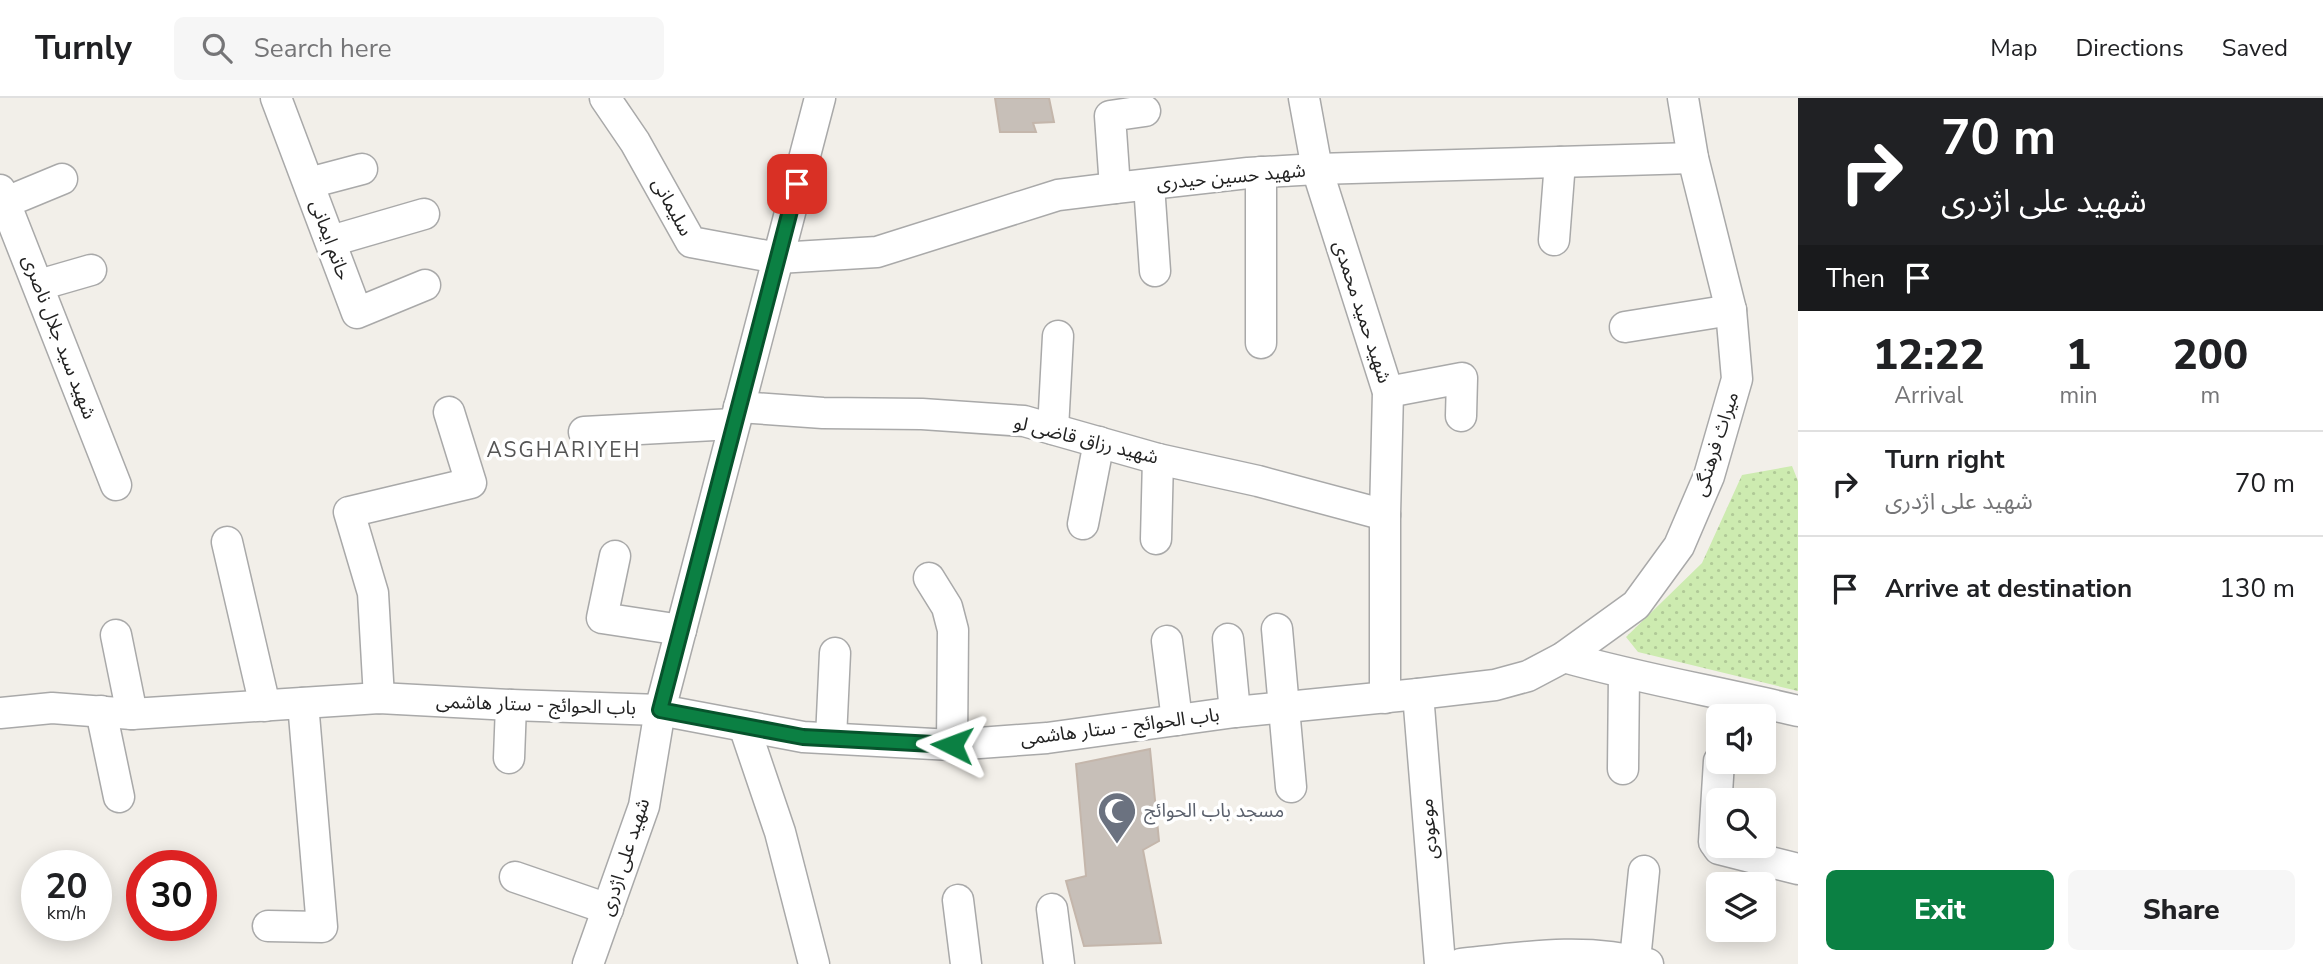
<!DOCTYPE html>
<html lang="en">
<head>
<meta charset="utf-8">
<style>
	body { margin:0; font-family:"Nunito Sans","Noto Sans Arabic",sans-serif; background:#f6f6f6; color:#202124; height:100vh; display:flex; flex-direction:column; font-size:26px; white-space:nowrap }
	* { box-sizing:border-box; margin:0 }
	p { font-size:23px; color:#757577 }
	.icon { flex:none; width:38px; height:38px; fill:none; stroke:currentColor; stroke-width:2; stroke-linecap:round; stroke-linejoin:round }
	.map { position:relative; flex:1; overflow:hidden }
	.drawer { display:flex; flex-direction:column; background:#fff; width:525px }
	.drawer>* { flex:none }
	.top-card { background:#202124; color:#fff; overflow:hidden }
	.fabs { position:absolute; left:1706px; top:606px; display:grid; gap:14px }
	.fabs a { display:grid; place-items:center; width:70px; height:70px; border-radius:10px; background:#fff; box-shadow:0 4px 18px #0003; font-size:35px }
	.speed { position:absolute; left:21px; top:752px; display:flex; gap:14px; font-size:35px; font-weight:700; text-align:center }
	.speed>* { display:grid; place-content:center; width:91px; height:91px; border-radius:50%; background:#fff; box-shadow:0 4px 18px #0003; line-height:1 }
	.speed small { font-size:18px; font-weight:400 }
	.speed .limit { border:10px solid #d22; background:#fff; color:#111 }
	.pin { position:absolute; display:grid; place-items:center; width:60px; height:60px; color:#fff; margin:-30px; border-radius:14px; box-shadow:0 4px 10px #0006 }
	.me { position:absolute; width:77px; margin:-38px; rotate:273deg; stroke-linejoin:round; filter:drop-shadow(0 0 5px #0008) }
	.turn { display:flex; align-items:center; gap:24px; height:147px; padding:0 28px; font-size:32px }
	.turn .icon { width:91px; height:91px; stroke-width:2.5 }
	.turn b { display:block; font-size:49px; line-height:60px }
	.then { display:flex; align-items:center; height:66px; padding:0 28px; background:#0003; gap:14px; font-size:26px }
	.eta { display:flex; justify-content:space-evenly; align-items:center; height:119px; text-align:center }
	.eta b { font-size:42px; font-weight:800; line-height:49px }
	.button { display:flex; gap:14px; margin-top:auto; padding:14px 28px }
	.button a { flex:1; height:80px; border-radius:10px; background:#0b8043; color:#fff; font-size:28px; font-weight:800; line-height:80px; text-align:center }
	.button a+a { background:#f6f6f6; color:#202124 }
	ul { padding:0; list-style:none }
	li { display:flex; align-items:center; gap:21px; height:105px; padding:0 28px; border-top:2px solid #e0e0e0 }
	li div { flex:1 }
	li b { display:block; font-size:26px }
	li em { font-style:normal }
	header { display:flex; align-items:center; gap:42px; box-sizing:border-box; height:98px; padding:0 35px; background:#fff; border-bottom:2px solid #e0e0e0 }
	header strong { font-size:33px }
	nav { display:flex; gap:38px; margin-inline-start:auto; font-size:24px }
	.search { width:490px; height:63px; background:#f6f6f6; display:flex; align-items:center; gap:18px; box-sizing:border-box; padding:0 24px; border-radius:10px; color:#757577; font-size:26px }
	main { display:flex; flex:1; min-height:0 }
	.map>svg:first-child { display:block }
	.grass { fill:url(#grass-dots) }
	.building { fill:#c7bfb8; stroke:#c4b6ab; stroke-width:2 }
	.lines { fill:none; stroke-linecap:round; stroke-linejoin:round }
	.minor-casing { stroke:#a9a9a9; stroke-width:33 }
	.minor { stroke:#fff; stroke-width:30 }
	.route-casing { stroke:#07532c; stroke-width:18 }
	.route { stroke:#0b8043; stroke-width:12 }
	.labels { text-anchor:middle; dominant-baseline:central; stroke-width:7; stroke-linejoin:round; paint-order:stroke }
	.street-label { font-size:19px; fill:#222; stroke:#fff }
	.worship-label { font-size:19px; fill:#5b616d; stroke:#fff; text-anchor:start }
	.neighbourhood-label { font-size:21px; letter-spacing:2px; fill:#555; stroke:#fff }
</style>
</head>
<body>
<header>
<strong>Turnly</strong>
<div class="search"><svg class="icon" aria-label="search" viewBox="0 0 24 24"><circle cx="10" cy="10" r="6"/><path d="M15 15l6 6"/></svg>Search here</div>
<nav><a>Map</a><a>Directions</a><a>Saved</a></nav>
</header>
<main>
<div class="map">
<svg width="1798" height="866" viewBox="0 0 1798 866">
	<defs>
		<pattern id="grass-dots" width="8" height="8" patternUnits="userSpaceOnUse" patternTransform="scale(1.75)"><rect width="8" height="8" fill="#cdebb0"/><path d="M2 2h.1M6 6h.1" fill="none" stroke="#b0c997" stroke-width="1.8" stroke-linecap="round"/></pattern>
	</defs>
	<rect width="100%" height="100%" fill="#f2efe9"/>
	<polygon class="grass" points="1792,368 1798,383 1798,593 1638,554 1626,539 1702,465 1742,377"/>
	<g class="building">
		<polygon points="995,0 1049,0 1054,24 1033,25 1036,34 1000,34"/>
		<polygon points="1150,651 1159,743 1143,752 1161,845 1084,848 1066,783 1086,778 1076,666"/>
	</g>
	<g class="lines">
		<g class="minor-casing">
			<g id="minor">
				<polyline points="276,0 357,215 425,187"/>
				<polyline points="605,0 635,44 691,144 778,160 877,154 1058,97 1115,90 1248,75 1317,71 1693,60"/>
				<polyline points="1304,0 1317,71 1388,294 1385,417 1385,600"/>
				<polyline points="309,85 362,71"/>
				<polyline points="1149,87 1155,173"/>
				<polyline points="1115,90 1110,18 1145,13"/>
				<polyline points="0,92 116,387"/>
				<polyline points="4,105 62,81"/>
				<polyline points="1554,142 1560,64"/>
				<polyline points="331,143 424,116"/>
				<polyline points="39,187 91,172"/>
				<polyline points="1625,229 1731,212"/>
				<polyline points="1261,245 1261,74"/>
				<polyline points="1388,294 1462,280 1461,318"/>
				<polyline points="739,309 823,315 922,316 1024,323 1158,361 1258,383 1385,417"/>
				<polyline points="1053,331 1058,238"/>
				<polyline points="584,334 733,326"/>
				<polyline points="1083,426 1099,344"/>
				<polyline points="1156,441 1158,361"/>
				<polyline points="227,444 265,608"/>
				<polyline points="615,458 602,520 681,532"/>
				<polyline points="929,480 947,509 953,532 952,647"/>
				<polyline points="1277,531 1291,689"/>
				<polyline points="116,537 132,616"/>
				<polyline points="1228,541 1235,614"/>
				<polyline points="1167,543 1177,622"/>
				<path d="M1564,559c77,22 156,35 234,54"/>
				<polyline points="1418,596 1440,866"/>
				<polyline points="379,600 373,495 349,414 471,385 449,314"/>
				<polyline points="101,613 119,699"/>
				<polyline points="0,615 52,610 132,616 379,600 511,607 660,612 803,639 952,647 1047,640 1235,614 1418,596 1495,587 1528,578 1564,559 1636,507 1679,448 1709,378 1737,281 1731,212 1693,60 1683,0"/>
				<polyline points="744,628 780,734 814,866"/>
				<polyline points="831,640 835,555"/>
				<polyline points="509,660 511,607"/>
				<polyline points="1719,663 1714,744 1719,751 1798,771"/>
				<polyline points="1623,671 1624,576"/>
				<polyline points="515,779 608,811"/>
				<polyline points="958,802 966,866"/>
				<polyline points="1052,811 1059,866"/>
				<polyline points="268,828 322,829 303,605"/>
				<polyline points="1635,862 1644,773"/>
				<polyline points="588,866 644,708 660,612 820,0"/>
				<path d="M1461,866c63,-7 124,-17 187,0"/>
			</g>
		</g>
		<use href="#minor" class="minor"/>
	</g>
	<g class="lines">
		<g class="route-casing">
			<polyline id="route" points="797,86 660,612 803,639 952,647"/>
		</g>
		<use href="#route" class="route"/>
	</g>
	<defs>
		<g id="mosque-pin" transform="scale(2.0125)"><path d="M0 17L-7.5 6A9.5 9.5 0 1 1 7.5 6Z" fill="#6b7280" stroke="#fff"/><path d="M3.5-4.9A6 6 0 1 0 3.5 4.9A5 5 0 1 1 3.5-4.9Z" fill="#fff"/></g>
	</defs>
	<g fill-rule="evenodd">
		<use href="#mosque-pin" x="1117" y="713"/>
	</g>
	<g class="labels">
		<g class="street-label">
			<text transform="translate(1231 79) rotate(-5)">شهید حسین حیدری</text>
			<text transform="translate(672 109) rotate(61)">سلیمانی</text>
			<text transform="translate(330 142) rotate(70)">حاتم ایمانی</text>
			<text transform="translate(1362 214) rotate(72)">شهید حمید محمدی</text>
			<text transform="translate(59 239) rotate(69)">شهید سید جلال ناصری</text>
			<text transform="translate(1086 342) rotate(14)">شهید رزاق قاضی لو</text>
			<text transform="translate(1716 346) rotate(-72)">میراث فرهنگی</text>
			<text transform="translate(536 607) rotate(2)">باب الحوائج - ستار هاشمی</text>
			<text transform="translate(1120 629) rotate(-7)">باب الحوائج - ستار هاشمی</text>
			<text transform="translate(1429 731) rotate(-95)">موعودی</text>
			<text transform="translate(625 759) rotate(-72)">شهید علی اژدری</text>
		</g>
		<g class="worship-label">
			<text x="1144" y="713">مسجد باب الحوائج</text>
		</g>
		<g class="neighbourhood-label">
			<text x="564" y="352">ASGHARIYEH</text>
		</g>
	</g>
</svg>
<div class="fabs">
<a><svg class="icon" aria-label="sound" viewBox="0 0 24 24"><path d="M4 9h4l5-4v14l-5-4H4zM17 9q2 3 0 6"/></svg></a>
<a><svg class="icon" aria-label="search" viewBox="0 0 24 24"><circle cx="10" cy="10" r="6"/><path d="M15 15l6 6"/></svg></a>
<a><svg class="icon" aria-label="layers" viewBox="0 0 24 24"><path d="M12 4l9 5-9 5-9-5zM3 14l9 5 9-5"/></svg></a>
</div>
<div class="speed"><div>20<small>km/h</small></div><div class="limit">30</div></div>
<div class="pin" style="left:797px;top:86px;background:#d93025"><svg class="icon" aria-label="arrive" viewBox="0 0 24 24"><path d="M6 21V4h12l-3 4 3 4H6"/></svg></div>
<svg class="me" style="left:952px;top:647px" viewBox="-20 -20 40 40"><path d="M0-17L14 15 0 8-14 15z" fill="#0b8043" stroke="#fff" stroke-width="4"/></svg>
</div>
<section class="drawer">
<div class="top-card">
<div class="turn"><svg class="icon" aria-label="right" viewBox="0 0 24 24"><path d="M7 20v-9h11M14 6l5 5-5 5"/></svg><div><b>70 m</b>شهید علی اژدری</div></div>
<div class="then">Then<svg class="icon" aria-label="arrive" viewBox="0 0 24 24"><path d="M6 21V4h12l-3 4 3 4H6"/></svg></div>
</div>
<div class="eta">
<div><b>12:22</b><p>Arrival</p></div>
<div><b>1</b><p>min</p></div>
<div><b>200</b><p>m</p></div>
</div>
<ul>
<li><svg class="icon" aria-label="right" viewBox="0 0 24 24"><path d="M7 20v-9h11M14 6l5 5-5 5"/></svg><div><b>Turn right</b><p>شهید علی اژدری</p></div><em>70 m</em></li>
<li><svg class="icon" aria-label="arrive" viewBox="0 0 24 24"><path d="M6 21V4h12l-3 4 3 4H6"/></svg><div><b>Arrive at destination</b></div><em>130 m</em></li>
</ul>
<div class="button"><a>Exit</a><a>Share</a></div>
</section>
</main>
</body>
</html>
